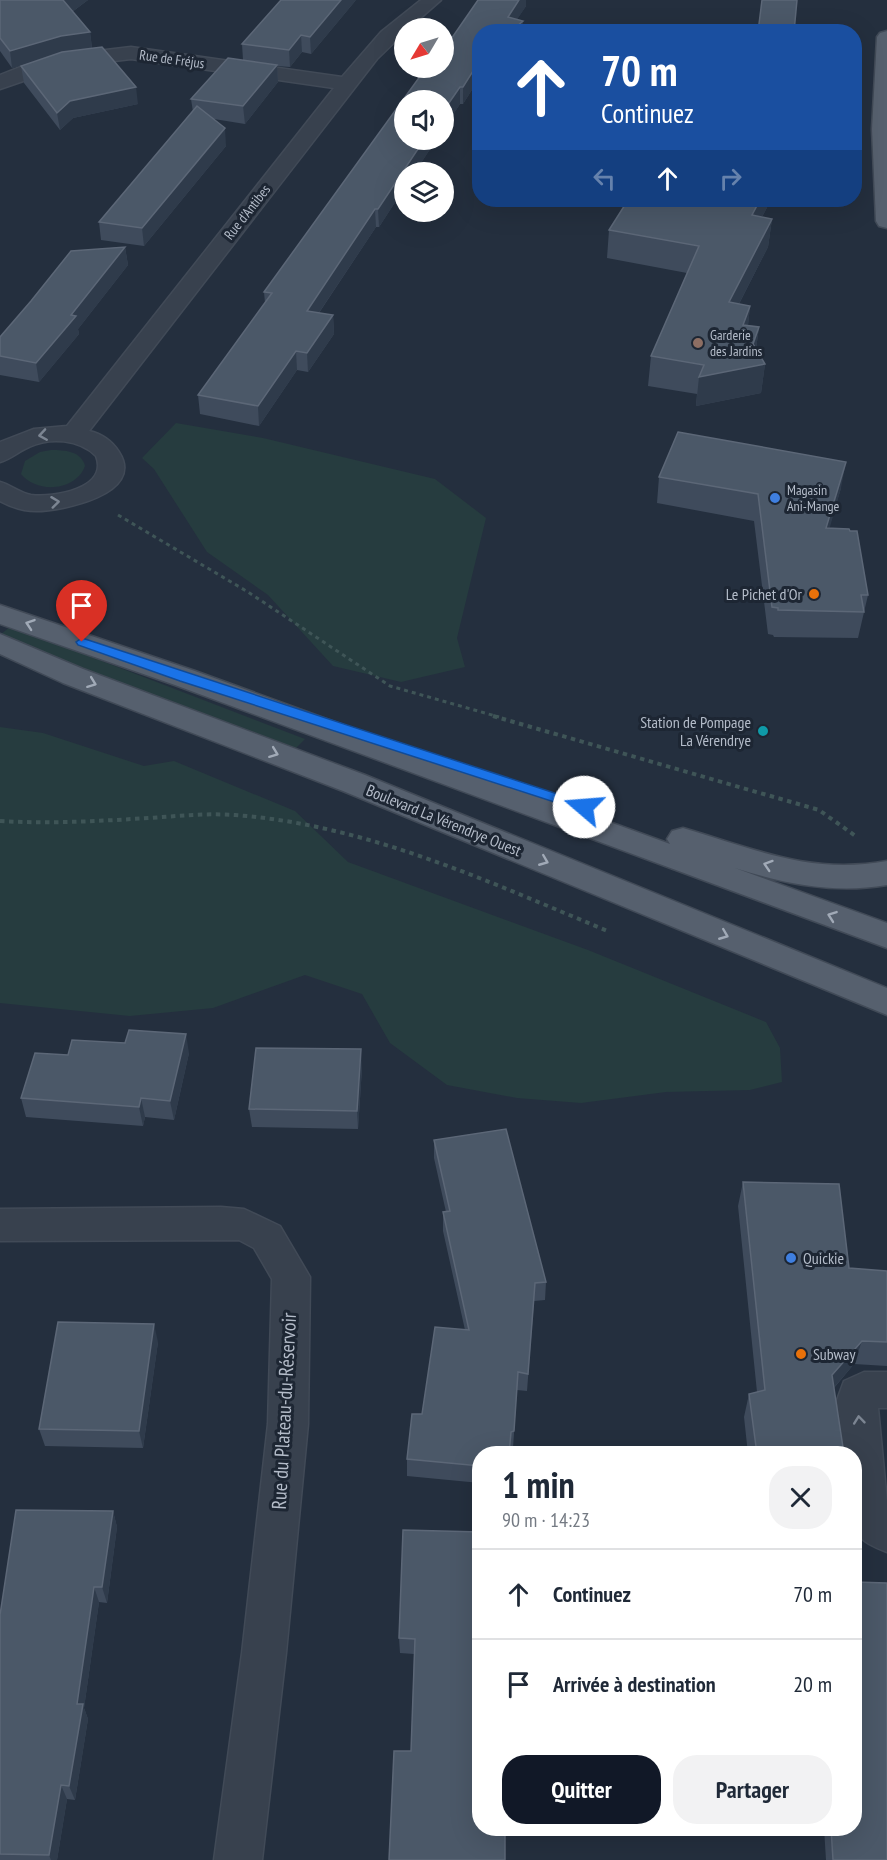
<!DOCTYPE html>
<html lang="fr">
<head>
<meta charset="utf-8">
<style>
	body { margin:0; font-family:"PT Sans Narrow",sans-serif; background:#f2f2f3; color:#1f2937; height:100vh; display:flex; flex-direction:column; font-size:22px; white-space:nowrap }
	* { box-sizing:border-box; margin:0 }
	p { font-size:20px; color:#747a83 }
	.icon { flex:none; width:33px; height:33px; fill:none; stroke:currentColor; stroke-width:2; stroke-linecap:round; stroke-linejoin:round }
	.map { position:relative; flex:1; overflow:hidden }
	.drawer { position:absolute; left:472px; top:1446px; width:390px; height:390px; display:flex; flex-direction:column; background:#fff; border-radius:24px; box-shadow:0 6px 24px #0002 }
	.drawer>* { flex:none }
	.banner { position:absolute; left:472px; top:24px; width:390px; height:183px; border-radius:24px; box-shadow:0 6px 24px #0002; background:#1a4fa0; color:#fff; overflow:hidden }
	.needle { width:39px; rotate:232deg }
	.fabs { position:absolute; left:394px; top:18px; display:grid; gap:12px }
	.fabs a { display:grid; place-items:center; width:60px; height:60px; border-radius:50%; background:#fff; box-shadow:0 6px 24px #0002; font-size:30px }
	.pin { position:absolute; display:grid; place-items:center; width:51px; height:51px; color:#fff; margin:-62px -26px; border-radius:50% 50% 50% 0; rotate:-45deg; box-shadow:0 0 6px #0007 }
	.pin .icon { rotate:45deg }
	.me { position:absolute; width:66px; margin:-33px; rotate:288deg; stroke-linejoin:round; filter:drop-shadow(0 0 4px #0008) }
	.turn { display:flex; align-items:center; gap:21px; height:126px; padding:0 30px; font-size:27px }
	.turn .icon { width:78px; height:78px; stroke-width:2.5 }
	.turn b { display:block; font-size:42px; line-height:51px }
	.lanes { display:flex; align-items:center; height:57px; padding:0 30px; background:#0003; justify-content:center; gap:30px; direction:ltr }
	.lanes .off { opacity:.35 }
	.round { display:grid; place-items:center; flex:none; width:63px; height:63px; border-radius:24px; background:#f2f2f3 }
	.summary { display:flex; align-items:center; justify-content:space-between; height:102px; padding:0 30px }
	h1 { font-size:36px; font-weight:800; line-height:45px }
	.action { display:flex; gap:12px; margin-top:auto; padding:12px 30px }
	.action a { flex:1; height:69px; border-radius:24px; background:#111827; color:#fff; font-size:24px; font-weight:800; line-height:69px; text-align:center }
	.action a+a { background:#f2f2f3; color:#1f2937 }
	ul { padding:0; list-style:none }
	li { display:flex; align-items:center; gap:18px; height:90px; padding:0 30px; border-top:2px solid #e0e1e3 }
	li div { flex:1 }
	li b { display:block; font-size:22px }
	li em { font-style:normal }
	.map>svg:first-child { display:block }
	.green { fill:#263c3f }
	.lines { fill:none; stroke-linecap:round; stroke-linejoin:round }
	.minor-casing { stroke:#414a57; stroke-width:3 }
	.major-casing { stroke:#414a57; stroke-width:3 }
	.path-far1 { stroke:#3f5557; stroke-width:3; stroke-dasharray:4 4; stroke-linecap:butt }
	.path { stroke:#3f5557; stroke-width:4; stroke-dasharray:4.5 4.5; stroke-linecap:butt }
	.minor { fill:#38414e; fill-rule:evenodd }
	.major { fill:#56606e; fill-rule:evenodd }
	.wall { fill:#3f4b5c }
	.shaded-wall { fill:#2f3b4b }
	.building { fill:#4b5868; stroke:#5c6777; stroke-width:1.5 }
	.oneway { stroke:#7c8592 }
	.oneway2 { stroke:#a1aab7 }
	.route { fill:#1a73e8; stroke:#114b97; stroke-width:1.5 }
	.education-dot { fill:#8d6e63; stroke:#1d2633; stroke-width:2 }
	.shop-dot { fill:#3f7fe0; stroke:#1d2633; stroke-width:2 }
	.food-dot { fill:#e8710a; stroke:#1d2633; stroke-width:2 }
	.culture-dot { fill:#0f9aa8; stroke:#1d2633; stroke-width:2 }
	.labels { text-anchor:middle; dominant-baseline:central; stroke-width:6; stroke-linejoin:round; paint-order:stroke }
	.far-street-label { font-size:14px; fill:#b4bcc9; stroke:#1d2633 }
	.far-poi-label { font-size:14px; fill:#b4bcc9; stroke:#1d2633; text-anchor:start }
	.poi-label { font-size:16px; fill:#b4bcc9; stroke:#1d2633; text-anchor:end }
	.street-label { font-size:16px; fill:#b4bcc9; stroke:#1d2633 }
	.near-street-label { font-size:20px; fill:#b4bcc9; stroke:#1d2633 }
</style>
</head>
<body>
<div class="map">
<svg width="887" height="1860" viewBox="0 0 887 1860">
	<rect width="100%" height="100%" fill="#242f3e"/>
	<g class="green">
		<polygon points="176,423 263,438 435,479 486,518 457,638 465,667 401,682 333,666 268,595 207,552 154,469 142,458"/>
		<path d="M51,450c14,0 30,1 34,16 -9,25 -48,28 -64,8l4,-13 15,-9z"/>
		<polygon points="11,626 305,739 295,749 0,640 0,635"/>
		<polygon points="0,727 43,733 144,766 174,761 295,811 348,862 588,950 766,1022 780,1048 782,1082 750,1090 666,1092 581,1103 517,1098 447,1085 390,1043 362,994 305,975 213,1008 130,1016 0,1003"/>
	</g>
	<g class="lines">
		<g class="minor-casing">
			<g id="minor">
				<path d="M421,0h20l-32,28h-4v4l-28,27 -288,372c13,3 23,10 30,21 27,42 -57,59 -83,59 -13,0 -25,-4 -36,-10v-19c11,3 20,11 31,13 22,3 78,-6 65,-39 -17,-17 -46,-19 -67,-9 -10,4 -18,12 -29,15v-20l34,-13 33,-3 267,-338 -203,-29 -67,8 -64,22v-14l23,-9 41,-11 67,-8 211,30 39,-45z"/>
				<polygon points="221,1207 244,1209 280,1226 310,1277 308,1424 286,1653 262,1860 214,1860 242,1653 268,1424 272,1279 254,1248 239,1240 0,1241 0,1209"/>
				<path d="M864,1372h23v36h-9l9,94v50c-13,-5 -25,-10 -32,-21v-77h-14l-4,-54 7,-19z"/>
			</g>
		</g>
		<g class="major-casing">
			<g id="major">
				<polygon points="887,31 887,228 879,226 876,221 872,129 877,37 880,33"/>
				<path d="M0,605l195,66 475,173 -3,-5 5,-8 11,-3c72,21 127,47 204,33v24c-53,9 -101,-1 -152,-17l152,55v25l-712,-263 -175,-61z"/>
				<polygon points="0,634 83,669 365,775 887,988 887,1015 343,791 63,683 0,654"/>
			</g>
		</g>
		<polyline class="path-far1" points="118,515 248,592 390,686 499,717"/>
		<g class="path">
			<polyline points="493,716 819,810 857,837"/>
			<path d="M0,821c50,3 100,0 149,-3 29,-2 58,-5 86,-3 133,10 254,67 375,117"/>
		</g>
		<use href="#minor" class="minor"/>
		<use href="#major" class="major"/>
	</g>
	<g class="wall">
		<polygon points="0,0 88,0 72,12 90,32 92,48 138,104 73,118 60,130 24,83 21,66 35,61 12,68 0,51"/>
		<polygon points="356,0 311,54 302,52 290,67 277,66 278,82 245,124 214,119 226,146 144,246 101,240 99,222 193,112 191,99 243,60 242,44"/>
		<polygon points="478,0 526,0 526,6 517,19 523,21 523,32 480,32 480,77 463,104 460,104 444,128 444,100 405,100 405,140 436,140 415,172 405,172 405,187 379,227 376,227 319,313 333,315 334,334 308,372 297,370 259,426 200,414 198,395 265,303 264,292 426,68 444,68 444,47 447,45"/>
		<polygon points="628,200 771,200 762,217 772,219 768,247 739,304 750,306 748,325 759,327 756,349 765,364 761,393 696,406 697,394 648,386 651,356 687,273 607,258 609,230"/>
		<polygon points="125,247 128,265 78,329 79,334 39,382 0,375 0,337"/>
		<polygon points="659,477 841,488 829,528 868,595 858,638 774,637 773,635 768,634 754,521 657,503"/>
		<polygon points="189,1053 174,1120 145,1117 143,1126 26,1117 21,1098 68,1055"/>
		<polygon points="362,1068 358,1129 252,1127 249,1109"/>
		<polygon points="434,1140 546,1282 545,1300 534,1301 527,1391 517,1390 513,1448 480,1454 480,1483 407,1476 407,1459 422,1414 465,1330 443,1231 443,1212 446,1212 434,1158"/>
		<polygon points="743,1182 849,1268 887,1271 887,1366 854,1364 834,1388 844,1454 748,1454 744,1417 749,1394 757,1392 738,1206"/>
		<polygon points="158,1342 143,1448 45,1446 39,1429"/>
		<polygon points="113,1511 117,1527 107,1603 99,1602 84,1708 88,1719 75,1800 67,1799 57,1860 0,1860 0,1615"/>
		<polygon points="403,1530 505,1860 411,1751 414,1654 400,1653 399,1638"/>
		<polygon points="824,1828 855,1828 887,1860 826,1860"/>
	</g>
	<g class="shaded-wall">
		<polygon points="63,0 88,0 65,17"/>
		<polygon points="341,0 356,0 311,54 310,37"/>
		<polygon points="519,0 526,0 526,6 509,32 508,17"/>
		<polygon points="523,21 523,32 510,32"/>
		<polygon points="90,32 92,49 63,53 12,68 10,51 61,36"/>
		<polygon points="301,35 302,52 290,67 289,50"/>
		<polygon points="480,60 480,77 463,104 463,87"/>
		<polygon points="277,65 278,82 245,124 243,106"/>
		<polygon points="136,87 138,104 73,118 60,130 57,113 70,101"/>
		<polygon points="460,87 460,104 444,128 444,110"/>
		<polygon points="225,128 226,146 144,246 142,228"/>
		<polygon points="424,140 436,140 415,172 405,172 405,187 379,227 378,209"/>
		<polygon points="760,200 771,200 748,243 752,215"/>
		<polygon points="375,209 376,227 308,329 307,311"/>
		<polygon points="772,219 768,247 725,331 729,302"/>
		<polygon points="125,247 128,265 78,329 79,334 39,382 36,363 71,315"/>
		<polygon points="750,306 747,335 743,325"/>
		<polygon points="333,315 334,334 308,372 307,353"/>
		<polygon points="759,327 755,356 765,364 761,393 696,406 699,377 753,344"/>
		<polygon points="296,351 297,370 259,426 258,406"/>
		<polygon points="846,462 841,488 822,555 826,528"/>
		<polygon points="186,1034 189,1053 174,1120 170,1101"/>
		<polygon points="361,1049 362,1068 358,1129 357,1111"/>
		<polygon points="141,1098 145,1117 143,1126 139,1107"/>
		<polygon points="154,1324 158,1342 143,1448 139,1431"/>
		<polygon points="862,1341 854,1364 825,1398 832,1375"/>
		<polygon points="113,1511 117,1527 107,1603 102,1587"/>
		<polygon points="94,1587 99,1602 84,1708 88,1719 75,1800 69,1786 77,1704"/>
		<polygon points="61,1785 67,1799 57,1860 51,1860 49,1855"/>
	</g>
	<g class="building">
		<polygon points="0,0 63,0 90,32 61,36 10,51 0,38"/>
		<polygon points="281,0 341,0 310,37 301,35 289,50 242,44"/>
		<polygon points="478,0 519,0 508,17 523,21 510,32 480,32 480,60 463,87 460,87 444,110 444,100 405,100 405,140 424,140 378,209 375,209 307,311 333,315 307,353 296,351 258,406 198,395 272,293 264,292 426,68 444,68 444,47 447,45"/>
		<polygon points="762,0 797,0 794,32 758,32"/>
		<polygon points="102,47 136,87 70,101 57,113 21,66 62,52"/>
		<polygon points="228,58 277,65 243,106 191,99"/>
		<polygon points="197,106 225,128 142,228 99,222"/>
		<polygon points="628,200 760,200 752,215 772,219 729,302 750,306 743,325 759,327 753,344 765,364 699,377 704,365 651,356 699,246 609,230"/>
		<polygon points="125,247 71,315 76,316 36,363 0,356 0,337 31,301 71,251"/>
		<polygon points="678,432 846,462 826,528 849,529 850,531 857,531 868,595 861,595 864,612 778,610 778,608 772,607 758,494 659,477"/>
		<polygon points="129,1030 186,1034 170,1101 141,1098 139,1107 21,1098 35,1053 68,1055 72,1040 125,1043"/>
		<polygon points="256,1048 361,1049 357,1111 249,1109"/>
		<polygon points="506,1129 546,1282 535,1283 528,1374 518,1372 514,1431 511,1432 509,1454 480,1454 480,1466 407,1459 412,1414 422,1414 435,1327 469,1330 443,1212 450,1211 434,1140"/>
		<polygon points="743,1182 839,1184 849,1268 887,1271 887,1342 862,1341 832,1375 844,1454 757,1454 749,1394 765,1390"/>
		<polygon points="58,1322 154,1324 139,1431 39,1429"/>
		<polygon points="16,1510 113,1511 102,1587 94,1587 77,1704 83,1704 69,1786 61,1785 49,1855 0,1854 0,1615"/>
		<polygon points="403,1530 480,1532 480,1828 505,1828 505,1860 389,1860 394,1751 411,1751 415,1639 399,1638"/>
		<polygon points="855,1582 887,1583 887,1860 833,1860 831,1828 855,1828"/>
	</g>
	<defs><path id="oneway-chevron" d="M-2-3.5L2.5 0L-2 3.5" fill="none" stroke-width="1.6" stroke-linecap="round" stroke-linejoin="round" transform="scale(1.5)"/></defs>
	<g class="oneway">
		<use href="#oneway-chevron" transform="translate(43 435) rotate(171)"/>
		<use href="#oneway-chevron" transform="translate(55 502) rotate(-7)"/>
		<use href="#oneway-chevron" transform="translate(859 1420) rotate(-96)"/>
	</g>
	<g class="oneway2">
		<use href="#oneway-chevron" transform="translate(30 624) rotate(-161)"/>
		<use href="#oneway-chevron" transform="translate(92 683) rotate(21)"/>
		<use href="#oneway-chevron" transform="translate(274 753) rotate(21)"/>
		<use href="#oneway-chevron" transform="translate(544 861) rotate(22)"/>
		<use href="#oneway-chevron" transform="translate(768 865) rotate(-162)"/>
		<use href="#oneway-chevron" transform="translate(832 916) rotate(-160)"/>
		<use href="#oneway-chevron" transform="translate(724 935) rotate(22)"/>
	</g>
	<polygon class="route" points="82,638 588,804 590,807 588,810 579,810 180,681 78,645 76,642"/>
	<circle class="education-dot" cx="698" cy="343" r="6"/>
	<g class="shop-dot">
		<circle cx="775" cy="498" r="6"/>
		<circle cx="791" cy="1258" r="6"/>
	</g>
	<g class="food-dot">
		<circle cx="814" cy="594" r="6"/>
		<circle cx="801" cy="1354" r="6"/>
	</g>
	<circle class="culture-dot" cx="763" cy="731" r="6"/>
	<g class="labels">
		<g class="far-street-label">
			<text transform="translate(172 59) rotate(8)">Rue de Fréjus</text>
			<text transform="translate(247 212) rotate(-52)">Rue d'Antibes</text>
		</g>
		<g class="far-poi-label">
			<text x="710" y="335">Garderie<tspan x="710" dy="16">des Jardins</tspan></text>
			<text x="787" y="490">Magasin<tspan x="787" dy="16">Ani-Mange</tspan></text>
		</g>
		<g class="poi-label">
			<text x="802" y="594">Le Pichet d'Or</text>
			<text x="751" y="722">Station de Pompage<tspan x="751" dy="18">La Vérendrye</tspan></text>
			<text x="803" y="1258" text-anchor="start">Quickie</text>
			<text x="813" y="1354" text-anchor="start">Subway</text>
		</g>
		<g class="street-label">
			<text transform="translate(444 820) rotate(22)">Boulevard La Vérendrye Ouest</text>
		</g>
		<g class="near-street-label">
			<text transform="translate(284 1411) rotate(-87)">Rue du Plateau-du-Réservoir</text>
		</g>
	</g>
</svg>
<div class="fabs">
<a><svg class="needle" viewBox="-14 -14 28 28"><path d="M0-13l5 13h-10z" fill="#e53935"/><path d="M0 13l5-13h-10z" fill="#747a83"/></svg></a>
<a><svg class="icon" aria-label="sound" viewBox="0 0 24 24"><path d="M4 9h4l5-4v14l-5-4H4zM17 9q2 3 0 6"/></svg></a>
<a><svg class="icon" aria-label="layers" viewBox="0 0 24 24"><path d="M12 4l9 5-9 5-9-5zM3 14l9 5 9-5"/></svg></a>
</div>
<div class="pin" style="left:82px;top:642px;background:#d93025"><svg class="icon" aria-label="arrive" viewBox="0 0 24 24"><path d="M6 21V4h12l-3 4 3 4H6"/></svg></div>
<svg class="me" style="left:584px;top:807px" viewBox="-20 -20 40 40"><circle r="19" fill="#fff"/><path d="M0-13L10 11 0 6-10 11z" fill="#1a73e8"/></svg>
<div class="banner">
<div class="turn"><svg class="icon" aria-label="ahead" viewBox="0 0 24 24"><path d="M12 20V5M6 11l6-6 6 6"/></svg><div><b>70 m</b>Continuez</div></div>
<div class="lanes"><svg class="icon off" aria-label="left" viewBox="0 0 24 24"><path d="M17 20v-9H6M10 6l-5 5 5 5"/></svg><svg class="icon" aria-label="ahead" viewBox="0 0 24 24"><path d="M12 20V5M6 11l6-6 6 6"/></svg><svg class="icon off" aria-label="right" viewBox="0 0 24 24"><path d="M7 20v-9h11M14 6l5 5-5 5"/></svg></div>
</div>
<section class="drawer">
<div class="summary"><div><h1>1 min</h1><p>90 m · 14:23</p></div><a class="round"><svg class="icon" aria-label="close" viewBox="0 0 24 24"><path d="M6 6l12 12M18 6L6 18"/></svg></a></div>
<ul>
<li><svg class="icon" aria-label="ahead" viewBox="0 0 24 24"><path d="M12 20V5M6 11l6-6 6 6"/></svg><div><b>Continuez</b></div><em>70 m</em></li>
<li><svg class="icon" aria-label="arrive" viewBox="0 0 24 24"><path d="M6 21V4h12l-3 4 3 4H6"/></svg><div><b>Arrivée à destination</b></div><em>20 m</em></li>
</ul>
<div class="action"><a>Quitter</a><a>Partager</a></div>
</section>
</div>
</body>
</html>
